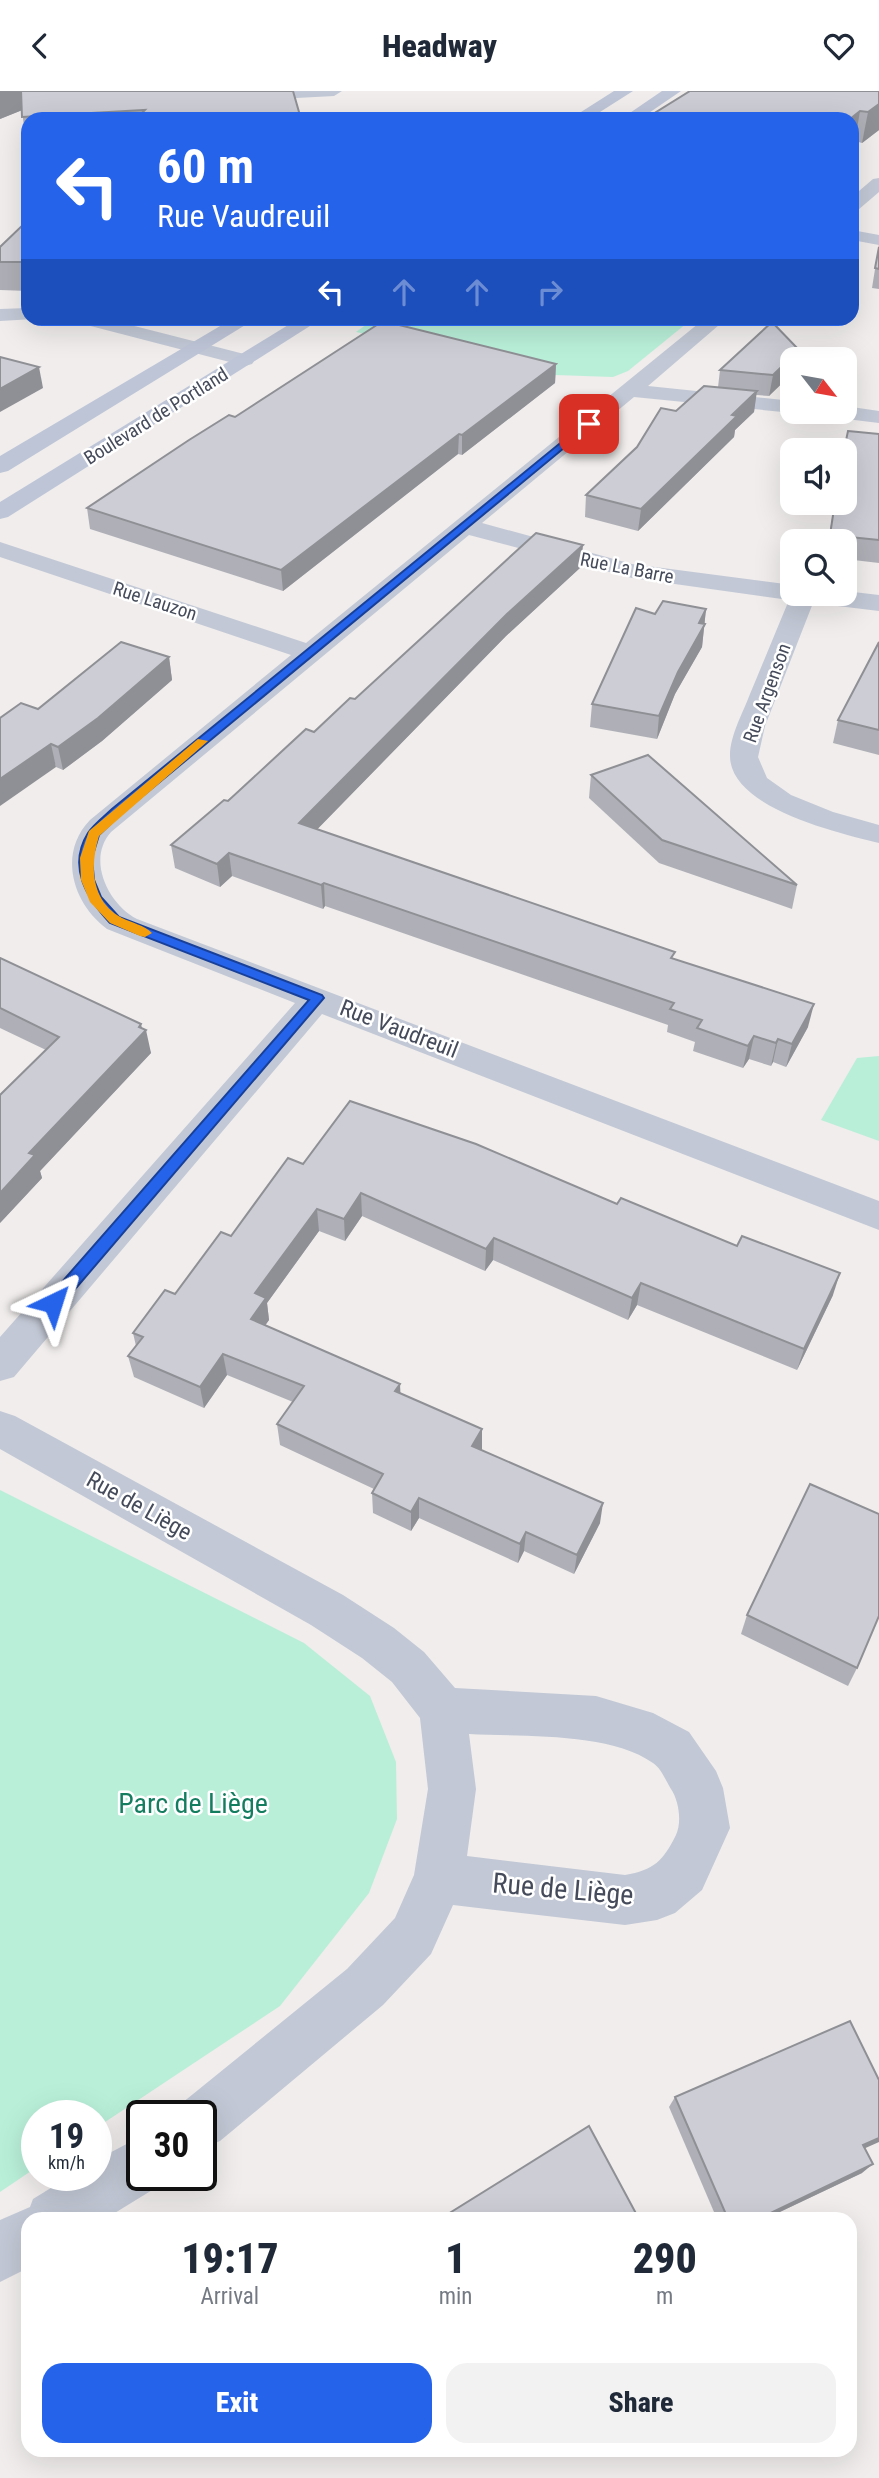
<!DOCTYPE html>
<html lang="en">
<head>
<meta charset="utf-8">
<style>
	body { margin:0; font-family:"Roboto Condensed",sans-serif; background:#f2f2f3; color:#1f2937; height:100vh; display:flex; flex-direction:column; font-size:26px; white-space:nowrap }
	* { box-sizing:border-box; margin:0 }
	p { font-size:23px; color:#747a83 }
	.icon { flex:none; width:38px; height:38px; fill:none; stroke:currentColor; stroke-width:2; stroke-linecap:round; stroke-linejoin:round }
	.map { position:relative; flex:1; overflow:hidden }
	.details { position:absolute; left:21px; top:2121px; width:836px; height:245px; display:flex; flex-direction:column; background:#fff; border-radius:21px; box-shadow:0 7px 28px #0002 }
	.details>* { flex:none }
	.top-card { position:absolute; left:21px; top:21px; width:838px; height:214px; border-radius:21px; box-shadow:0 7px 28px #0002; background:#2563eb; color:#fff; overflow:hidden }
	.needle { width:46px; rotate:121deg }
	.fabs { position:absolute; left:780px; top:256px; display:grid; gap:14px }
	.fabs a { display:grid; place-items:center; width:77px; height:77px; border-radius:14px; background:#fff; box-shadow:0 7px 28px #0002; font-size:35px }
	.speed { position:absolute; left:21px; top:2009px; display:flex; gap:14px; font-size:35px; font-weight:700; text-align:center }
	.speed>* { display:grid; place-content:center; width:91px; height:91px; border-radius:50%; background:#fff; box-shadow:0 7px 28px #0002; line-height:1 }
	.speed small { font-size:18px; font-weight:400 }
	.speed .limit { border:4px solid #111; border-radius:10px; background:#fff; color:#111 }
	.pin { position:absolute; display:grid; place-items:center; width:60px; height:60px; color:#fff; margin:-30px; border-radius:14px; box-shadow:0 4px 10px #0006 }
	.me { position:absolute; width:77px; margin:-38px; rotate:41deg; stroke-linejoin:round; filter:drop-shadow(0 0 5px #0008) }
	.turn { display:flex; align-items:center; gap:24px; height:147px; padding:0 21px; font-size:32px }
	.turn .icon { width:91px; height:91px; stroke-width:2.5 }
	.turn b { display:block; font-size:49px; line-height:60px }
	.lanes { display:flex; align-items:center; height:66px; padding:0 21px; background:#0003; justify-content:center; gap:35px; direction:ltr }
	.lanes .off { opacity:.35 }
	.eta { display:flex; justify-content:space-evenly; align-items:center; height:119px; text-align:center }
	.eta b { font-size:42px; font-weight:800; line-height:49px }
	.cta { display:flex; gap:14px; margin-top:auto; padding:14px 21px }
	.cta a { flex:1; height:80px; border-radius:21px; background:#2563eb; color:#fff; font-size:28px; font-weight:800; line-height:80px; text-align:center }
	.cta a+a { background:#f2f2f3; color:#1f2937 }
	header { display:flex; justify-content:space-between; align-items:center; height:91px; padding:0 21px; background:#fff; font-size:32px; font-weight:800 }
	.map>svg:first-child { display:block }
	.green { fill:#b9efd9 }
	.lines { fill:none; stroke-linecap:round; stroke-linejoin:round }
	.minor { fill:#c2c8d5; fill-rule:evenodd }
	.secondary { fill:#bec5d7; fill-rule:evenodd }
	.wall { fill:#afb0b7 }
	.shaded-wall { fill:#8f9095 }
	.building { fill:#cccdd5; stroke:#8f9095; stroke-width:2 }
	.route { fill:#2563eb; stroke:#184099; stroke-width:2 }
	.slow { fill:#f59e0b }
	.labels { text-anchor:middle; dominant-baseline:central; stroke-width:5; stroke-linejoin:round; paint-order:stroke }
	.far-street-label { font-size:19px; fill:#454b5a; stroke:#fff }
	.street-label { font-size:23px; fill:#454b5a; stroke:#fff }
	.near-park-label { font-size:28px; fill:#147d5f; stroke:#fff }
	.near-street-label { font-size:28px; fill:#454b5a; stroke:#fff }
</style>
</head>
<body>
<header><svg class="icon" aria-label="back" viewBox="0 0 24 24"><path d="M15 5l-7 7 7 7"/></svg>Headway<svg class="icon" aria-label="heart" viewBox="0 0 24 24"><path d="M12 20l-8-8c-3-5 5-10 8-4 3-6 11-1 8 4z"/></svg></header>
<div class="map">
<svg width="879" height="2387" viewBox="0 0 879 2387">
	<rect width="100%" height="100%" fill="#f0edec"/>
	<g class="green">
		<polygon points="374,228 692,228 628,280 613,286 555,284 356,241"/>
		<polygon points="879,965 879,1050 821,1029 857,967"/>
		<polygon points="0,1399 304,1552 370,1605 396,1671 397,1728 369,1802 280,1915 96,2037 96,2025 37,2025 37,2076 0,2101"/>
	</g>
	<g class="lines">
		<g class="minor">
			<polygon points="247,0 342,0 334,5 240,10 232,5 235,2"/>
			<polygon points="879,87 879,101 858,119 852,120 852,106 873,88"/>
			<polygon points="852,139 879,144 879,154 852,149"/>
			<polygon points="28,217 28,228 34,228 0,230 0,218"/>
			<polygon points="76,228 107,228 252,265 255,269 252,273 245,275 79,232"/>
			<path d="M704,228h22l-78,67 145,15v10l8,1 -8,1 -159,-16 -152,126 150,41 161,21v8l52,-2 34,4v16l-66,-8 -48,123 -7,31 9,21 24,17 42,17 46,13v18c-40,-10 -149,-35 -149,-87 0,-21 13,-43 20,-62 13,-31 26,-63 39,-94l-157,-22 -163,-43 -358,297c-25,28 -2,73 26,87l742,282v29l-557,-216 -308,363 -14,4v-44l295,-334 -188,-74c-35,-26 -49,-76 -17,-109l201,-165 -291,-98v-15l306,101z"/>
			<polygon points="845,315 879,320 879,332 830,326 822,325 819,320 845,320"/>
			<path d="M0,1320l15,5 328,179 51,33 30,24 31,36 141,8 57,17 36,19 27,39 7,17 7,40 -28,62 -27,23 -18,7 -32,5 -172,-20 -22,49 -48,51 -163,136 -19,8v-33h-25l6,-13 165,-134 48,-51 19,-43 14,-86 -8,-71 -28,-36 -30,-24 -51,-33 -311,-176zM469,1643c54,3 140,-2 184,29 8,5 13,18 18,26 8,12 11,33 5,46 -13,26 -22,35 -51,40l-158,-19 9,-67z"/>
			<polygon points="142,2045 142,2084 165,2084 162,2093 105,2128 28,2128 28,2177 0,2191 0,2129 30,2116 33,2108 72,2084 96,2084 96,2069"/>
		</g>
		<g class="secondary">
			<polygon points="614,0 633,0 589,28 570,28"/>
			<polygon points="662,0 681,0 640,28 621,28"/>
			<polygon points="232,228 255,228 8,380 0,382 0,365"/>
			<polygon points="298,228 321,228 8,426 0,428 0,411"/>
		</g>
	</g>
	<g class="wall">
		<polygon points="0,0 301,28 28,28 28,52 26,53 22,19 0,28"/>
		<polygon points="879,0 879,39 862,52 855,50 852,28"/>
		<polygon points="28,129 28,200 0,199 0,171"/>
		<polygon points="879,153 879,198 872,197"/>
		<polygon points="799,259 797,268 793,268 769,305 756,304 754,321 735,339 734,346 638,440 585,426 586,404 676,320 718,296 720,279"/>
		<polygon points="556,273 555,292 462,364 458,363 283,500 90,438 87,417 235,326"/>
		<polygon points="879,343 879,472 845,468 845,450 828,450 835,411 845,411"/>
		<polygon points="581,476 506,545 317,738 674,868 808,936 786,976 773,971 771,975 749,968 743,977 693,960 695,951 667,941 668,934 325,815 323,818 232,785 220,796 175,777 171,754 355,608"/>
		<polygon points="706,518 702,556 675,603 657,648 590,636 592,613 655,523"/>
		<polygon points="879,551 879,664 833,652 838,629"/>
		<polygon points="169,566 172,589 102,650 63,679 56,676 38,618"/>
		<polygon points="591,684 797,794 792,818 659,772 589,707"/>
		<polygon points="0,867 142,937 151,962 40,1080 42,1087 0,1132 46,959 0,937"/>
		<polygon points="303,1073 833,1204 797,1279 637,1214 628,1229 493,1169 485,1180 362,1125 345,1150 319,1140 267,1212 269,1229 265,1234 400,1302 481,1359 600,1432 574,1483 524,1460 518,1472 419,1427 411,1440 373,1422 372,1402 374,1398 280,1354 277,1333 293,1311 227,1284 204,1317 134,1286 128,1265 136,1255 133,1242 175,1203"/>
		<polygon points="747,1524 857,1577 848,1595 741,1543"/>
		<polygon points="675,2006 865,2057 862,2082 765,2128 717,2128 669,2016"/>
	</g>
	<g class="shaded-wall">
		<polygon points="0,0 22,0 25,18 0,28"/>
		<polygon points="879,13 879,39 862,52 868,21"/>
		<polygon points="860,20 855,50 852,53 852,28 850,28"/>
		<polygon points="799,259 797,268 793,268 793,282 769,305 773,284"/>
		<polygon points="556,273 555,292 462,364 462,344"/>
		<polygon points="39,276 43,297 0,321 0,298"/>
		<polygon points="757,300 754,321 735,339 734,346 638,440 641,418"/>
		<polygon points="459,343 458,363 283,500 281,479"/>
		<polygon points="583,454 581,476 506,545 301,755 299,732 507,523"/>
		<polygon points="706,518 702,556 675,603 657,648 659,625 699,532"/>
		<polygon points="169,566 172,589 102,650 63,679 58,656"/>
		<polygon points="51,653 56,676 0,715 0,688"/>
		<polygon points="229,762 232,785 220,796 217,773"/>
		<polygon points="324,792 325,815 323,818 321,794"/>
		<polygon points="814,913 808,936 786,976 792,953"/>
		<polygon points="141,933 143,942 146,939 151,962 40,1080 42,1087 0,1132 0,1102 29,1062"/>
		<polygon points="754,945 749,968 743,977 748,955"/>
		<polygon points="778,948 773,971 771,975 776,952"/>
		<polygon points="361,1102 362,1125 345,1150 344,1128"/>
		<polygon points="317,1118 319,1140 267,1212 269,1229 255,1249 251,1228 255,1202"/>
		<polygon points="494,1147 493,1169 485,1180 486,1158"/>
		<polygon points="840,1182 833,1204 797,1279 804,1258"/>
		<polygon points="641,1192 637,1214 628,1229 632,1207"/>
		<polygon points="223,1263 227,1284 204,1317 200,1296"/>
		<polygon points="400,1293 401,1314 395,1300"/>
		<polygon points="482,1338 482,1359 472,1355"/>
		<polygon points="419,1407 419,1427 411,1440 411,1421"/>
		<polygon points="603,1412 600,1432 574,1483 577,1464"/>
		<polygon points="526,1441 524,1460 518,1472 520,1453"/>
		<polygon points="879,2047 879,2051 852,2063 863,2054"/>
		<polygon points="873,2073 862,2082 765,2128 758,2128"/>
	</g>
	<g class="building">
		<polygon points="21,0 293,0 301,28 136,28 145,19 22,26"/>
		<polygon points="690,0 879,0 879,13 868,21 860,20 850,28 645,28"/>
		<polygon points="28,129 28,171 0,171 0,156"/>
		<polygon points="879,156 879,178 875,177"/>
		<polygon points="383,230 556,273 462,344 459,343 281,479 87,417 189,349 229,324 235,326"/>
		<polygon points="772,231 799,259 773,284 720,279"/>
		<polygon points="0,266 39,276 0,298"/>
		<polygon points="704,295 757,300 732,324 737,325 641,418 586,404 637,356 661,317 676,320"/>
		<polygon points="848,340 879,343 879,449 830,444 835,411 845,411 844,359"/>
		<polygon points="536,442 583,454 507,523 299,732 675,861 671,867 814,913 792,953 778,948 776,952 754,945 748,955 697,937 702,929 670,918 674,912 324,792 321,794 229,762 217,773 171,754 224,709 228,710 306,638 314,641 350,607 355,608"/>
		<polygon points="663,510 706,518 699,532 705,533 678,581 659,625 592,613 636,517 655,523"/>
		<polygon points="121,551 169,566 98,627 58,656 51,653 0,688 0,627 21,612 38,618"/>
		<polygon points="879,551 879,639 838,629"/>
		<polygon points="648,664 797,794 662,749 591,684"/>
		<polygon points="0,867 141,933 139,936 146,939 29,1062 35,1064 0,1102 0,1004 59,946 0,917"/>
		<polygon points="350,1010 476,1053 617,1113 621,1107 737,1155 742,1145 840,1182 804,1258 641,1192 632,1207 494,1147 486,1158 361,1102 344,1128 317,1118 255,1202 266,1207 251,1228 400,1293 395,1300 482,1338 472,1355 603,1412 577,1464 526,1441 520,1453 419,1407 411,1421 372,1402 383,1383 277,1333 304,1295 223,1263 200,1296 128,1265 143,1246 133,1242 165,1199 175,1203 221,1141 231,1145 288,1067 303,1073"/>
		<polygon points="810,1393 879,1423 879,1525 857,1577 747,1524"/>
		<polygon points="850,1930 879,1989 879,2047 863,2054 873,2073 758,2128 728,2128 675,2006"/>
		<polygon points="589,2035 639,2128 440,2128"/>
	</g>
	<path class="route" d="M586,331l7,2 -472,390 -22,21 -7,23 2,22 7,17 18,20 203,78 2,3 -265,310h-12l-2,-5 2,-4 262,-299 -199,-77c-23,-25 -43,-56 -22,-90 6,-9 17,-17 24,-24z"/>
	<path class="slow" d="M198,648l10,2 -109,95c-9,29 -9,65 23,82 10,5 22,7 30,15l-7,4 -5,-1 -30,-13 -20,-21 -9,-22 -1,-22 9,-27z"/>
	<g class="labels">
		<g class="far-street-label">
			<text transform="translate(156 325) rotate(-32)">Boulevard de Portland</text>
			<text transform="translate(627 477) rotate(11)">Rue La Barre</text>
			<text transform="translate(155 510) rotate(18)">Rue Lauzon</text>
			<text transform="translate(767 602) rotate(-70)">Rue Argenson</text>
		</g>
		<g class="street-label">
			<text transform="translate(399 938) rotate(21)">Rue Vaudreuil</text>
			<text transform="translate(139 1415) rotate(29)">Rue de Liège</text>
		</g>
		<g class="near-park-label">
			<text x="193" y="1712">Parc de Liège</text>
		</g>
		<g class="near-street-label">
			<text transform="translate(563 1798) rotate(5)">Rue de Liège</text>
		</g>
	</g>
</svg>
<div class="fabs">
<a><svg class="needle" viewBox="-14 -14 28 28"><path d="M0-13l5 13h-10z" fill="#e53935"/><path d="M0 13l5-13h-10z" fill="#747a83"/></svg></a>
<a><svg class="icon" aria-label="sound" viewBox="0 0 24 24"><path d="M4 9h4l5-4v14l-5-4H4zM17 9q2 3 0 6"/></svg></a>
<a><svg class="icon" aria-label="search" viewBox="0 0 24 24"><circle cx="10" cy="10" r="6"/><path d="M15 15l6 6"/></svg></a>
</div>
<div class="speed"><div>19<small>km/h</small></div><div class="limit">30</div></div>
<div class="pin" style="left:589px;top:333px;background:#d93025"><svg class="icon" aria-label="arrive" viewBox="0 0 24 24"><path d="M6 21V4h12l-3 4 3 4H6"/></svg></div>
<svg class="me" style="left:53px;top:1212px" viewBox="-20 -20 40 40"><path d="M0-17L14 15 0 8-14 15z" fill="#2563eb" stroke="#fff" stroke-width="4"/></svg>
<div class="top-card">
<div class="turn"><svg class="icon" aria-label="left" viewBox="0 0 24 24"><path d="M17 20v-9H6M10 6l-5 5 5 5"/></svg><div><b>60 m</b>Rue Vaudreuil</div></div>
<div class="lanes"><svg class="icon" aria-label="left" viewBox="0 0 24 24"><path d="M17 20v-9H6M10 6l-5 5 5 5"/></svg><svg class="icon off" aria-label="ahead" viewBox="0 0 24 24"><path d="M12 20V5M6 11l6-6 6 6"/></svg><svg class="icon off" aria-label="ahead" viewBox="0 0 24 24"><path d="M12 20V5M6 11l6-6 6 6"/></svg><svg class="icon off" aria-label="right" viewBox="0 0 24 24"><path d="M7 20v-9h11M14 6l5 5-5 5"/></svg></div>
</div>
<section class="details">
<div class="eta">
<div><b>19:17</b><p>Arrival</p></div>
<div><b>1</b><p>min</p></div>
<div><b>290</b><p>m</p></div>
</div>
<div class="cta"><a>Exit</a><a>Share</a></div>
</section>
</div>
</body>
</html>
